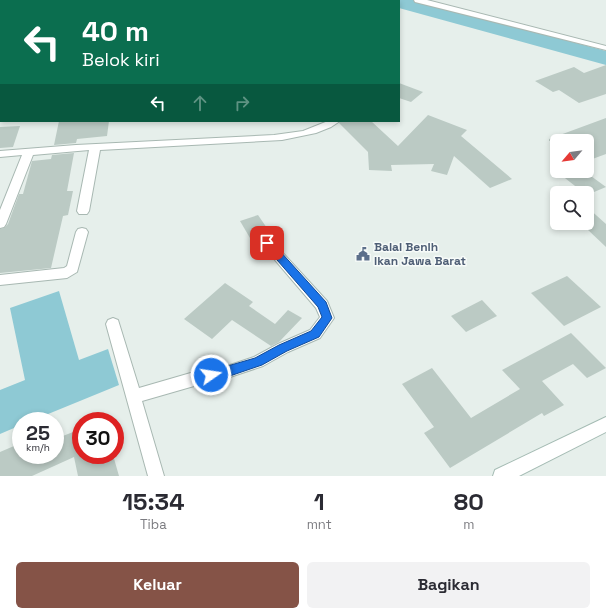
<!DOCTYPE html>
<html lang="id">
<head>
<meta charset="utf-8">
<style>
	body { margin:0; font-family:"Space Grotesk",sans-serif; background:#f2f2f3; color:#2b2b33; height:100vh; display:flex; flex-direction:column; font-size:15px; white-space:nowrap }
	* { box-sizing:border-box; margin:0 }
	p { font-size:13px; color:#7c7c81 }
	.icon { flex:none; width:22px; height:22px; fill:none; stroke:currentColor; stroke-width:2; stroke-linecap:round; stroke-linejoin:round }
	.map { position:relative; height:476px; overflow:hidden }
	.details { display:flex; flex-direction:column; background:#fff; flex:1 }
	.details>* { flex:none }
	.hud { position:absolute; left:0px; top:0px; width:400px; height:122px; box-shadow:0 2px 6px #0003; background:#0b6e4f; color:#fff; overflow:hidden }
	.needle { width:26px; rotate:241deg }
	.buttons { position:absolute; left:550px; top:134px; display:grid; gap:8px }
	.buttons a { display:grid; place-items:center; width:44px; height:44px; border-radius:6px; background:#fff; box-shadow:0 2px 6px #0003; font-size:20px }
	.speed { position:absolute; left:12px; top:412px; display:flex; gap:8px; font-size:20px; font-weight:700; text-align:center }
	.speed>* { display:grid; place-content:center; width:52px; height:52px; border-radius:50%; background:#fff; box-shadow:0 2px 6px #0003; line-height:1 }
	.speed small { font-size:10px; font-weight:400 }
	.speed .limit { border:6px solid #d22; background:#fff; color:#111 }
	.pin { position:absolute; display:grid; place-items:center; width:34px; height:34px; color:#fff; margin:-17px; border-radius:8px; box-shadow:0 2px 6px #0006 }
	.me { position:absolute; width:44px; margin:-22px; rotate:77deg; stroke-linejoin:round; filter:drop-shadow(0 0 3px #0008) }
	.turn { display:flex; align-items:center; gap:14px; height:84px; padding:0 16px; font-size:18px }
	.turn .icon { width:52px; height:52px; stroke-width:2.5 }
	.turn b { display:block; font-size:28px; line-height:34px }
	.lanes { display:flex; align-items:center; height:38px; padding:0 16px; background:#0003; justify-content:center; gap:20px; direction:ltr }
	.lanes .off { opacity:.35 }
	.eta { display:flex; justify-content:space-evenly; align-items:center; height:68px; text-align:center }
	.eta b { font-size:24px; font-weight:700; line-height:28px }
	.cta { display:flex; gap:8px; margin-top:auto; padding:8px 16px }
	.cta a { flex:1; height:46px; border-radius:6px; background:#855347; color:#fff; font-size:16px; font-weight:700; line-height:46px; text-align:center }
	.cta a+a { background:#f2f2f3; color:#2b2b33 }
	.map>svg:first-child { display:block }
	.water { fill:#8ec9d4 }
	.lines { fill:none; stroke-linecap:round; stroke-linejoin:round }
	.river { fill:#8ec9d4; fill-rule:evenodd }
	.building { fill:#bbcac4 }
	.street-casing { stroke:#a8b8b2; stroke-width:2 }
	.secondary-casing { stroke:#a4bbb3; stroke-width:2 }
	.street { fill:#fff; fill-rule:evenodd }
	.secondary { fill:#fff; fill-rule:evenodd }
	.route { fill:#1a73e8; stroke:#114b97 }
	.labels { text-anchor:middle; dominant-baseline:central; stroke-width:3; stroke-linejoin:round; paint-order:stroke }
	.service-label { font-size:12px; font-weight:bold; fill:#4e5e75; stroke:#f7fbf9; text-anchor:start }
</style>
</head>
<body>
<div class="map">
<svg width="606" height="476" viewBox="0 0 606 476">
	<rect width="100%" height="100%" fill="#e6efeb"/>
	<polygon class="water" points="59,291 79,360 108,349 119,385 31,421 21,421 21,425 0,434 0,390 25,380 10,308"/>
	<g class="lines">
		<polygon class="river" points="390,0 415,0 606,51 606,65 399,8 399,1 389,1"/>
	</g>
	<g class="building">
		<polygon points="606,65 606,94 579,103 559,90 553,92 535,81 574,67 584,73"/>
		<polygon points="399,83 423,92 411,102 399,98"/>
		<polygon points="428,115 467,130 461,136 512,179 490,188 454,156 447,175 431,171 434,164 391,165 392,171 369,170 368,152 339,123 341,121 371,121 398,146"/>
		<polygon points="606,118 606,154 587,161 587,141 549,141 549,139"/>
		<polygon points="59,121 109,121 107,136 77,139 76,143 54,145"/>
		<polygon points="20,126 13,147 0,148 0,127"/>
		<polygon points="74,153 67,191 73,191 68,215 63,216 51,268 0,273 0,229 4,228 8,224 19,194 23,194 32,161 51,159 52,155"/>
		<polygon points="556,171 584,171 606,187 587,195 587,193 584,193"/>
		<polygon points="587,207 606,224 606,247 587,229"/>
		<polygon points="258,215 269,231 250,238 240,221"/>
		<polygon points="567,276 601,307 564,326 531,293"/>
		<polygon points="225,283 253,302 249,306 275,324 288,310 302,318 279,342 271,346 232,320 212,339 184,319"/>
		<polygon points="482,300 497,316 466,332 451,316"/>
		<polygon points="571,333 606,368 587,378 573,364 542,381 564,405 544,416 542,413 450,468 424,433 434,427 402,384 432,368 471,418 520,389 502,370"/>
		<polygon points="81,429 81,454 78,455 113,455 119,476 78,476 74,457 32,476 0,476 0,452 21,443 21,455 55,455 55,439"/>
	</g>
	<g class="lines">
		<g class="street-casing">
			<g id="street">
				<rect x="25" y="0" width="8" height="1"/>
				<polygon points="414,0 427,0 606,46 606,50 415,2"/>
				<polygon points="0,51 1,51 0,58"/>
				<polygon points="328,121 340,121 331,127 316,133 282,140 100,150 89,211 87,214 79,214 77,211 89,150 33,155 6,224 4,227 0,228 0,210 22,155 0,157 0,151 76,145 274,135 303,131"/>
				<polygon points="82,228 86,229 88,232 77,272 67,278 0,285 0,275 64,268 67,266 76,232 78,229"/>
				<polygon points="267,239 271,240 327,301 334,318 320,338 288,352 263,366 221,380 201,384 142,401 164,476 148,476 106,324 108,320 113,318 118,320 139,388 201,370 221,368 254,357 278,344 310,330 320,317 316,308 263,246 261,243 263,240"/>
			</g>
		</g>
		<g class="secondary-casing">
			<polygon id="secondary" points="606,417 606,432 519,476 493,476 495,470"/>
		</g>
		<use href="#street" class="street"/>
		<use href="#secondary" class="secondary"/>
	</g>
	<polygon class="route" points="267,239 270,240 326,302 332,318 319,337 287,351 262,365 221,379 211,380 207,379 205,375 207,372 255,358 279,345 311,331 322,317 318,307 264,245 262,243"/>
	<defs>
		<g id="civic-bare" transform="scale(1.08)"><path d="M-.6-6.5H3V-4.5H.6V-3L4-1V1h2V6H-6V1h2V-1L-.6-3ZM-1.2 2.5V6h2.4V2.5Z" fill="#5c6f8a" stroke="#f7fbf9" stroke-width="2.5" paint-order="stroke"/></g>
	</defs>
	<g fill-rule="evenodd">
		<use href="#civic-bare" x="363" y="254"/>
	</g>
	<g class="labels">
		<g class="service-label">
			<text x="374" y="247">Balai Benih<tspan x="374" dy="14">Ikan Jawa Barat</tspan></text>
		</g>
	</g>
</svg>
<div class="buttons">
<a><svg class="needle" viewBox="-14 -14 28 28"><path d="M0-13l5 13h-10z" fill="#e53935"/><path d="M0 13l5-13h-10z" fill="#7c7c81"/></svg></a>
<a><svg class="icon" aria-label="search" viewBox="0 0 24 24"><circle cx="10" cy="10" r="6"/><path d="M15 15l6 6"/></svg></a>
</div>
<div class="speed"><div>25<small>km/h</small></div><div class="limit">30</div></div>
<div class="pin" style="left:267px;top:243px;background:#d93025"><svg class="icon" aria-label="arrive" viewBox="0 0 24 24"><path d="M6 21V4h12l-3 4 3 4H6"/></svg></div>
<svg class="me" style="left:211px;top:375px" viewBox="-20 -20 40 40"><circle r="17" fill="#1a73e8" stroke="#fff" stroke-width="3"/><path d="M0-11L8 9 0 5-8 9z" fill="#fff"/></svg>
<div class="hud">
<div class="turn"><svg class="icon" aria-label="left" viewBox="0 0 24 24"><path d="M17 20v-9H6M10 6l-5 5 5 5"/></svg><div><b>40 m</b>Belok kiri</div></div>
<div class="lanes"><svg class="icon" aria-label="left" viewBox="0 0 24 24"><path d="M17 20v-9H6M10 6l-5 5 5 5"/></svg><svg class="icon off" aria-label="ahead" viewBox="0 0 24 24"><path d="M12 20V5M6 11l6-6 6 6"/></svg><svg class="icon off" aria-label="right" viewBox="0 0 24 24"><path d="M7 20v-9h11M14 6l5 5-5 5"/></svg></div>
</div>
</div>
<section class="details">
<div class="eta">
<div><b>15:34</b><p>Tiba</p></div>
<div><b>1</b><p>mnt</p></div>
<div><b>80</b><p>m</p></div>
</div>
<div class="cta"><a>Keluar</a><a>Bagikan</a></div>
</section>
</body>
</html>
